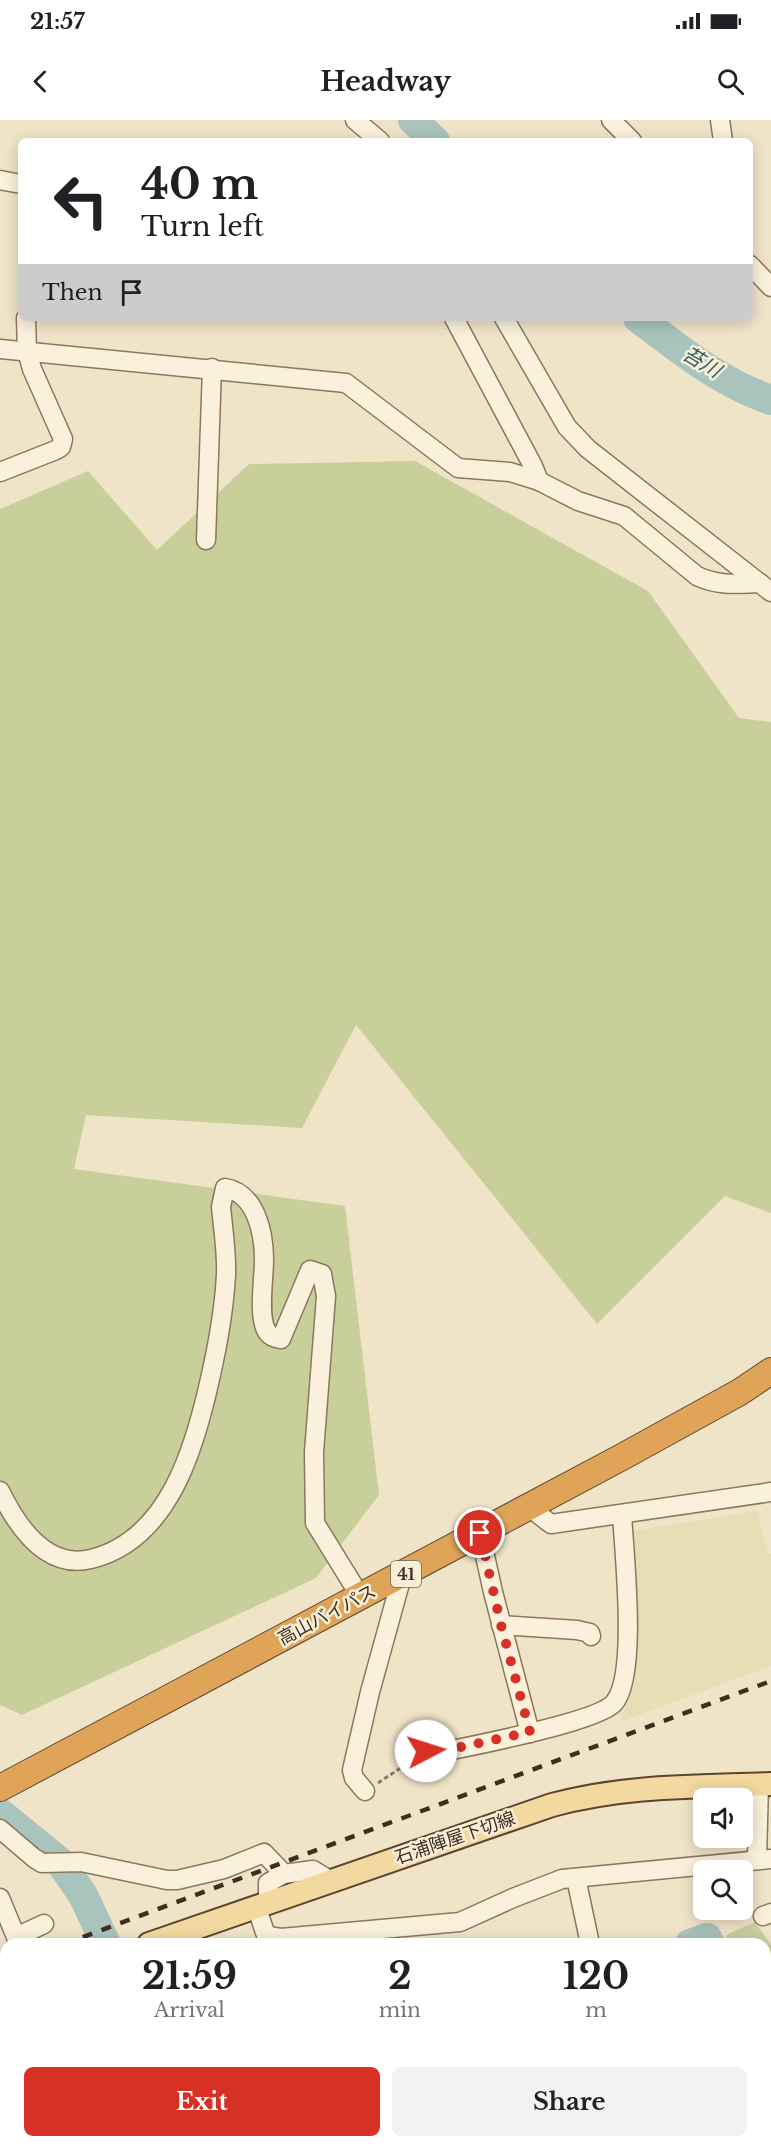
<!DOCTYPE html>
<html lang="en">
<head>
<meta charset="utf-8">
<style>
	body { margin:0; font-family:"Libre Baskerville","Noto Sans JP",serif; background:#f2f2f2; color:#202124; height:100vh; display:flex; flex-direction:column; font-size:22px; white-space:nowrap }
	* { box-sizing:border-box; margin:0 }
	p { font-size:20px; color:#757577 }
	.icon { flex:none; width:33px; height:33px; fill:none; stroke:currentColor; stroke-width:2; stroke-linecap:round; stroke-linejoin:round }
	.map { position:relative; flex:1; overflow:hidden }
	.sheet { position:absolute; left:0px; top:1818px; width:771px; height:210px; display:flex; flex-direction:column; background:#fff; border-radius:18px 18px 0 0; box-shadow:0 3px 15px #0003 }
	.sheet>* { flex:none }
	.hud { position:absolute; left:18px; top:18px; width:735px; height:183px; border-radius:9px; box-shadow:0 3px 15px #0003; background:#fff; color:#202124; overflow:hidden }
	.buttons { position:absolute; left:693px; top:1668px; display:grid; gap:12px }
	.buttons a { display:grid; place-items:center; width:60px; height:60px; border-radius:9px; background:#fff; box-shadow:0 3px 15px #0003; font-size:30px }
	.pin { position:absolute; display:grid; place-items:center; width:51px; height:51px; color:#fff; margin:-26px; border:3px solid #fff; border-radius:50%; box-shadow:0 2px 6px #0007 }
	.me { position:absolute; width:66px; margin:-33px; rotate:85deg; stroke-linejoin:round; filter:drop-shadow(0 0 4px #0008) }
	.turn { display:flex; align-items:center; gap:21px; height:126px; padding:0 24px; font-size:27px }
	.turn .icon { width:78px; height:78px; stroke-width:2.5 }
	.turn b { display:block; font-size:42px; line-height:51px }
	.then { display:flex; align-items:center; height:57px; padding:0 24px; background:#0003; gap:12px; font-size:22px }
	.eta { display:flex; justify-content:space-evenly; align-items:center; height:102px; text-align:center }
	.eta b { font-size:36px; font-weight:700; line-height:42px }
	.primary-button { display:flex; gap:12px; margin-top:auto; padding:12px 24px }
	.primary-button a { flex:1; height:69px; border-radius:9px; background:#d93025; color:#fff; font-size:24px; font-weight:700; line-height:69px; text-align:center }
	.primary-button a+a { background:#f2f2f2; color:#202124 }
	.status { display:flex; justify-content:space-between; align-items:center; height:42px; padding:0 30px; background:#fff; direction:ltr }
	.status svg { height:16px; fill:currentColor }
	header { display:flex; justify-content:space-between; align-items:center; height:78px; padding:0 24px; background:#fff; font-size:27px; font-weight:700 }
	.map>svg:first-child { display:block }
	.farmland { fill:#e6deb5 }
	.green { fill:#c9cf9b }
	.water { fill:#a9c4bc; stroke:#6f938a; stroke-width:1.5 }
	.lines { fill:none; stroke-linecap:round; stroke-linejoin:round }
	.river { stroke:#a9c4bc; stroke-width:30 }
	.minor-casing { stroke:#8d765c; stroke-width:21 }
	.major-casing { stroke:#5b4430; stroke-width:26 }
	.highway-casing { stroke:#5b4430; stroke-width:28 }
	.path { stroke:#8d765c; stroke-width:3; stroke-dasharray:4.5 3; stroke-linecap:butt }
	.minor { stroke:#faf1dc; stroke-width:18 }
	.major { stroke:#f3d9a0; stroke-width:22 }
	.highway { stroke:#e0a458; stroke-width:26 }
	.rail { stroke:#3d2e20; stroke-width:4.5; stroke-dasharray:10 10; stroke-linecap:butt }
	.route { stroke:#d93025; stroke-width:10; stroke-dasharray:0 18 }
	.labels { text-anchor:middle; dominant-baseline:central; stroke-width:5; stroke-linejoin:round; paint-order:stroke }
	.shield { fill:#f7eed8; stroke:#756857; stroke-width:1.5 }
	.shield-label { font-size:16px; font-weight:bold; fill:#3d2e20 }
	.street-label { font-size:18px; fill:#3d2e20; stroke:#f7eed8 }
	.water-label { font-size:20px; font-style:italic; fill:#2f5d5a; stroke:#f7eed8 }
</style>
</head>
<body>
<div class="status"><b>21:57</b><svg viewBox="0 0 49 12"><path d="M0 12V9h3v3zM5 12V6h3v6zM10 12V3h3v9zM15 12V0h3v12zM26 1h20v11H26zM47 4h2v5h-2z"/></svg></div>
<header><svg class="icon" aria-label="back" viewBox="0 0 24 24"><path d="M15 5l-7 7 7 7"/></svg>Headway<svg class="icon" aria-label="search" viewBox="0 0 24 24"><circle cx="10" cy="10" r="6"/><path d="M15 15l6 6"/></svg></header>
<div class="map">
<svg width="771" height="2028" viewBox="0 0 771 2028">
	<rect width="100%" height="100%" fill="#f0e4c8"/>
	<polygon class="farmland" points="757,1391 768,1433 771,1433 771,1546 620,1602 634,1562 637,1523 631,1411"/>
	<g class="green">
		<polygon points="415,341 648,471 739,598 771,602 771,1093 725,1076 597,1204 356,905 302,1008 86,995 74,1049 345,1086 379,1375 316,1458 22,1595 0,1585 0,389 88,351 157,430 249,344"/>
		<polygon points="755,1802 771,1825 771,1880 768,1881 765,1877 765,1824 727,1824 726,1815"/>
	</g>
	<g class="water">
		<polygon points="771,1923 771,1950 765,1952 765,1926"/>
		<polygon points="212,2022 384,2022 378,2028 204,2028"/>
	</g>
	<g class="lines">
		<g class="river">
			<polyline points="413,0 435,21"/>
			<path d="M638,198c41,31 83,65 133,82"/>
			<polyline points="0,1693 60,1742 83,1775 106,1824"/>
			<polyline points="690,1824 707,1818 710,1824"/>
			<polyline points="765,1902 771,1909"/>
		</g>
		<g class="minor-casing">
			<g id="minor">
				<polyline points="355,0 380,21"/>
				<polyline points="611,0 632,21"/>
				<polyline points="720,0 723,21"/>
				<polyline points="0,60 21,64"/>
				<polyline points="750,145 771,167"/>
				<polyline points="454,198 533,346 539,361"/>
				<polyline points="504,198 567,307 588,329 771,472"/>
				<path d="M0,229l346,34 112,85 52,4 29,9 39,20 46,15 73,60c21,10 40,8 63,7"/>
				<polyline points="0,352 56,330 61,327 63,319 32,249 27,231 26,198"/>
				<polyline points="206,420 212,248"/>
				<path d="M0,1371c17,35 46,79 91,68 78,-19 104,-112 119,-180 8,-35 14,-68 16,-104 1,-22 -3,-46 -5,-68l4,-19c31,5 39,45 39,72 0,18 -6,54 2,70 4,7 9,8 15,9l29,-69 12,4 4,22 -12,156 1,71 45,73"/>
				<polyline points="529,1387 551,1404 771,1372"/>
				<polyline points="480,1413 493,1472 530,1613"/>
				<polyline points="501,1505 577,1510 590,1513 591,1516"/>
				<path d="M452,1630c29,-6 146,-29 162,-47 24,-27 10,-150 8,-189"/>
				<polyline points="365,1671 354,1658 352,1650 370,1572 402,1456"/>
				<polyline points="0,1709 34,1738 42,1743 81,1742 167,1760 177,1760 224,1749 264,1733 284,1754"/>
				<polyline points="757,1739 759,1665"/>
				<polyline points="576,1758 590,1824"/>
				<polyline points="0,1778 16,1817 44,1804"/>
				<polyline points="268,1782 268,1763 284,1754 313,1750 331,1761"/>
				<polyline points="256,1786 269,1824"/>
				<polyline points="763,1796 771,1793"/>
				<polyline points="268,1816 281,1818 460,1802 513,1778 562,1759 771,1739"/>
				<polyline points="765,1887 771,1886"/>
				<polyline points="0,1946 6,1960"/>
				<polyline points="33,2022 37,2028"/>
				<polyline points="685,2023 685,2028"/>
				<polyline points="105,2028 125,2022"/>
			</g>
		</g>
		<g class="major-casing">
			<g id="major">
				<path d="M149,1824l403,-139c75,-20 143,-18 219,-21"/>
				<polyline points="0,1891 6,1887"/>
			</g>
		</g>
		<g class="highway-casing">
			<polyline id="highway" points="0,1668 622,1337 740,1272 771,1251"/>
		</g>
		<g class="path">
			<polyline points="378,1663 426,1631 437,1629"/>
			<polyline points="70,2022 72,2028"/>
		</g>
		<use href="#minor" class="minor"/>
		<use href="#major" class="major"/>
		<use href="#highway" class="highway"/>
		<g class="rail">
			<polyline points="64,1824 771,1561"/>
			<polyline points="0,1848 6,1845"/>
		</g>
	</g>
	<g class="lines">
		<polyline class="route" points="426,1631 447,1627 452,1629 530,1612 501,1505 480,1413"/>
	</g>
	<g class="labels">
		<rect class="shield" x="391" y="1441" width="30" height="26" rx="4.5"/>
		<g class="shield-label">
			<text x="406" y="1454">41</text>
		</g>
		<g class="street-label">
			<text transform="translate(327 1495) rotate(-28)">高山バイパス</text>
			<text transform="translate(455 1718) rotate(-19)">石浦陣屋下切線</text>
		</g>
		<g class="water-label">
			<text transform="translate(702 242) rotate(31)">苔川</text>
		</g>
	</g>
</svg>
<div class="buttons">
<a><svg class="icon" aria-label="sound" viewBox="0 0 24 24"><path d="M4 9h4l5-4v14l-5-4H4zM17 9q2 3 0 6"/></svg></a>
<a><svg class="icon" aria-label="search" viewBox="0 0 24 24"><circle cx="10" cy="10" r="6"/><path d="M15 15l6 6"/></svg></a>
</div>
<div class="pin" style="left:480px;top:1413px;background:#d93025"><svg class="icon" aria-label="arrive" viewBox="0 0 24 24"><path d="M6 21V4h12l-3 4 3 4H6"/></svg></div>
<svg class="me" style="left:426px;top:1631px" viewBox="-20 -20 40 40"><circle r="19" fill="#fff"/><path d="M0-13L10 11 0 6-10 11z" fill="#d93025"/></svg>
<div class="hud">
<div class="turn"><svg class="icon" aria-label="left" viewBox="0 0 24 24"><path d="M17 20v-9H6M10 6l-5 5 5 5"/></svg><div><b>40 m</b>Turn left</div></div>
<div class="then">Then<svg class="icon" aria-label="arrive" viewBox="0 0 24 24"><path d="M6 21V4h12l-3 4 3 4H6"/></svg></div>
</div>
<section class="sheet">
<div class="eta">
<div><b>21:59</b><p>Arrival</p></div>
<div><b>2</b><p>min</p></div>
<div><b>120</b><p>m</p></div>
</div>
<div class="primary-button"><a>Exit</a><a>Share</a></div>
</section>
</div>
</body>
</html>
